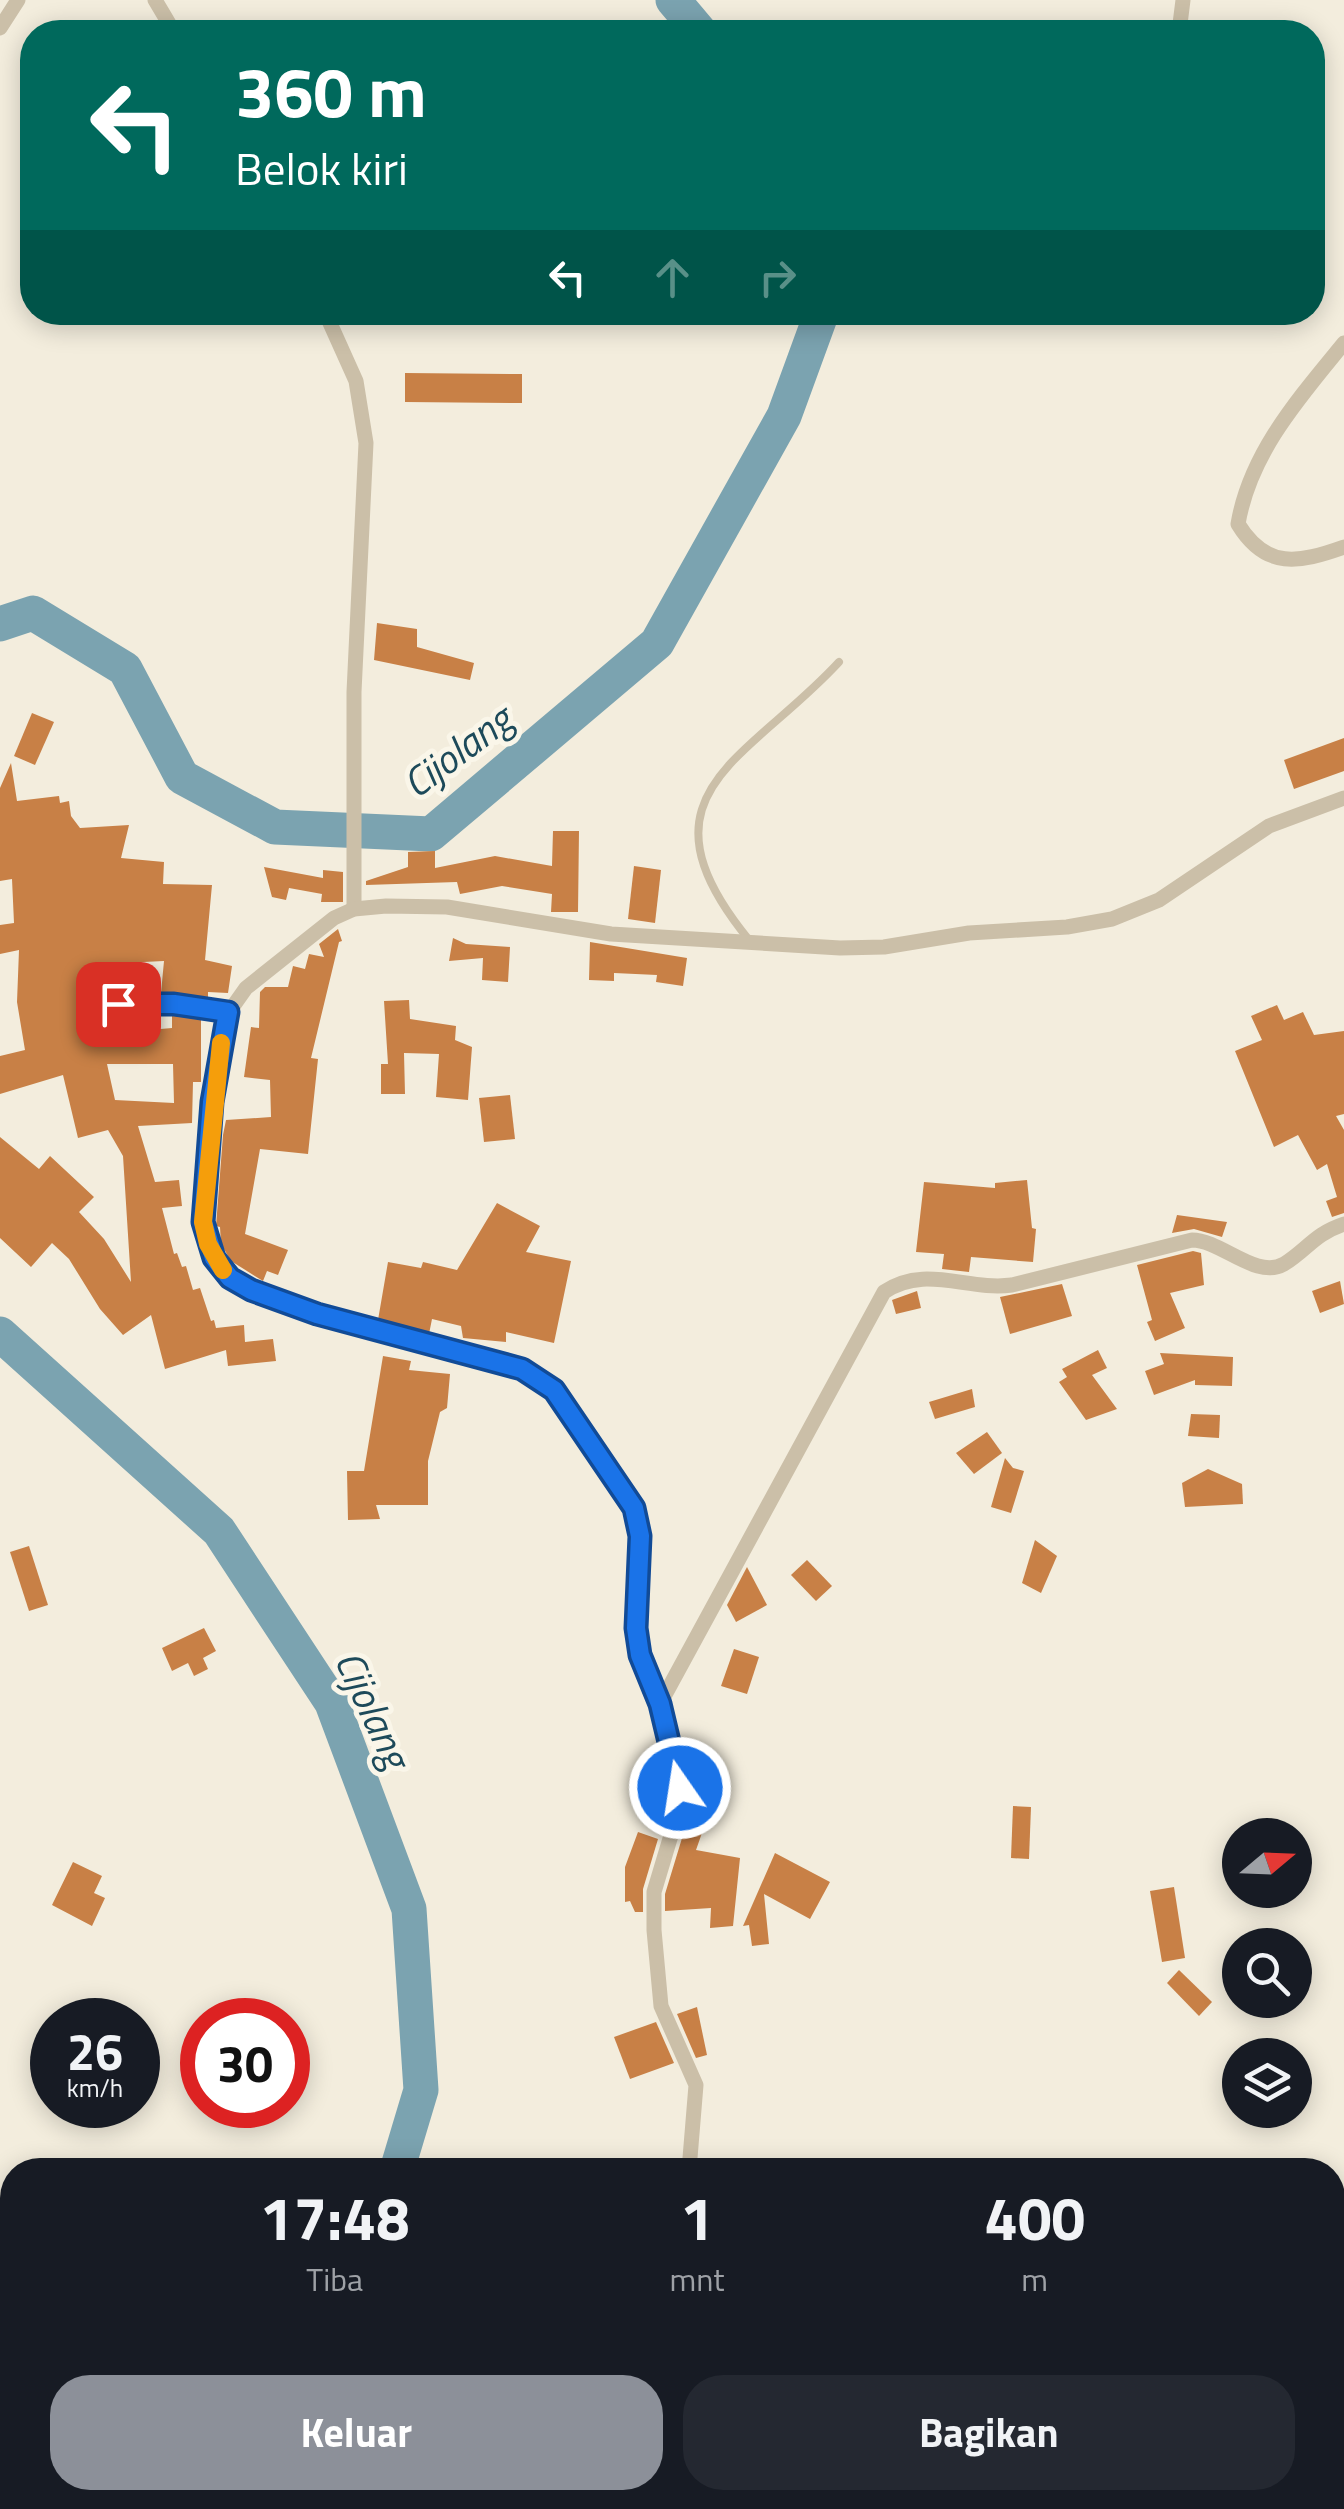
<!DOCTYPE html>
<html lang="id">
<head>
<meta charset="utf-8">
<style>
	body { margin:0; font-family:"Titillium Web",sans-serif; background:#242831; color:#f1f3f6; height:100vh; display:flex; flex-direction:column; font-size:38px; white-space:nowrap }
	* { box-sizing:border-box; margin:0 }
	p { font-size:32px; color:#9ea1a6 }
	.icon { flex:none; width:55px; height:55px; fill:none; stroke:currentColor; stroke-width:2; stroke-linecap:round; stroke-linejoin:round }
	.map { position:relative; flex:1; overflow:hidden }
	.details { position:absolute; left:0px; top:2158px; width:1345px; height:352px; display:flex; flex-direction:column; background:#171b24; border-radius:40px 40px 0 0; box-shadow:0 5px 25px #0003 }
	.details>* { flex:none }
	.hud { position:absolute; left:20px; top:20px; width:1305px; height:305px; border-radius:40px; box-shadow:0 5px 25px #0003; background:#00695c; color:#fff; overflow:hidden }
	.needle { width:65px; rotate:71deg }
	.buttons { position:absolute; left:1222px; top:1818px; display:grid; gap:20px }
	.buttons a { display:grid; place-items:center; width:90px; height:90px; border-radius:50%; background:#171b24; box-shadow:0 5px 25px #0003; font-size:50px }
	.speed { position:absolute; left:30px; top:1998px; display:flex; gap:20px; font-size:50px; font-weight:700; text-align:center }
	.speed>* { display:grid; place-content:center; width:130px; height:130px; border-radius:50%; background:#171b24; box-shadow:0 5px 25px #0003; line-height:1 }
	.speed small { font-size:25px; font-weight:400 }
	.speed .limit { border:15px solid #d22; background:#fff; color:#111 }
	.pin { position:absolute; display:grid; place-items:center; width:85px; height:85px; color:#fff; margin:-42px; border-radius:20px; box-shadow:0 5px 15px #0006 }
	.me { position:absolute; width:110px; margin:-55px; rotate:347deg; stroke-linejoin:round; filter:drop-shadow(0 0 8px #0008) }
	.turn { display:flex; align-items:center; gap:35px; height:210px; padding:0 50px; font-size:45px }
	.turn .icon { width:130px; height:130px; stroke-width:2.5 }
	.turn b { display:block; font-size:70px; line-height:85px }
	.lanes { display:flex; align-items:center; height:95px; padding:0 50px; background:#0003; justify-content:center; gap:50px; direction:ltr }
	.lanes .off { opacity:.35 }
	.eta { display:flex; justify-content:space-evenly; align-items:center; height:170px; text-align:center }
	.eta b { font-size:60px; font-weight:700; line-height:70px }
	.primary-button { display:flex; gap:20px; margin-top:auto; padding:20px 50px }
	.primary-button a { flex:1; height:115px; border-radius:40px; background:#8c9099; color:#fff; font-size:40px; font-weight:700; line-height:115px; text-align:center }
	.primary-button a+a { background:#242831; color:#f1f3f6 }
	.map>svg:first-child { display:block }
	.lines { fill:none; stroke-linecap:round; stroke-linejoin:round }
	.river { stroke:#7ba3b0; stroke-width:35 }
	.building { fill:#c88046; fill-rule:evenodd }
	.service { stroke:#cbbfa8; stroke-width:8 }
	.minor { stroke:#cbbfa8; stroke-width:15 }
	.route-casing { stroke:#114b97; stroke-width:25 }
	.route { stroke:#1a73e8; stroke-width:18 }
	.slow { stroke:#f59e0b; stroke-width:18 }
	.labels { text-anchor:middle; dominant-baseline:central; stroke-width:10; stroke-linejoin:round; paint-order:stroke }
	.water-label { font-size:40px; font-style:italic; fill:#1d4a5a; stroke:#faf6e9 }
</style>
</head>
<body>
<div class="map">
<svg width="1344" height="2509" viewBox="0 0 1344 2509">
	<rect width="100%" height="100%" fill="#f3eddd"/>
	<g class="lines">
		<g class="river">
			<polyline points="673,0 700,32"/>
			<polyline points="0,624 33,613 125,669 182,777 275,827 431,834 657,643 784,416 822,312"/>
			<polyline points="0,1334 219,1531 332,1703 409,1909 421,2090 397,2170"/>
			<polyline points="135,2509 168,2498"/>
		</g>
	</g>
	<g class="building">
		<polygon points="405,373 522,374 522,403 405,402"/>
		<polygon points="377,623 417,629 417,647 474,663 470,680 374,660"/>
		<polygon points="32,713 54,722 35,765 14,756"/>
		<polygon points="1344,738 1344,771 1294,789 1284,760"/>
		<path d="M11,763l6,38 42,-5 1,7 9,-2 2,15 9,12 49,-3 -8,33 43,4 -1,22 49,1 -7,75 27,6 -4,27 -20,-1v5l-47,-4 3,-32 -62,3 1,70 69,-6v-13l29,4v63h-8l-1,41 -54,3 17,56 24,-2 3,26 -20,2 12,46 3,-1 5,14 4,-1 7,24 7,-2 11,33 3,-1 2,8 28,-3 1,17 28,-3 3,22 -48,5 -2,-16 -61,19 -14,-54 -28,20 -23,-26 -31,-50 -17,-16 -21,24 -31,-29v-101l39,32 11,-13 44,41 -15,15 25,27 27,43 -8,-126 -15,-26 -30,8 -15,-63 -63,19v-38l25,-6 -8,-48 2,-52 -19,4v-29l14,-2 -2,-44 -12,2v-93zM107,1064h66l1,39 -59,-3z"/>
		<polygon points="553,831 579,831 578,912 551,912 552,894 502,886 460,894 457,882 366,885 366,881 408,867 408,852 435,851 435,868 495,856 552,866"/>
		<polygon points="634,866 661,870 655,923 628,919"/>
		<polygon points="264,867 323,878 323,870 343,872 343,902 321,902 322,894 289,888 286,900 272,897"/>
		<polygon points="338,929 342,941 339,942 311,1058 318,1059 308,1154 260,1149 245,1234 288,1250 278,1275 267,1271 263,1281 231,1261 221,1244 220,1227 216,1226 223,1135 226,1120 271,1117 270,1080 244,1077 251,1027 259,1028 260,992 265,987 288,987 293,966 305,969 309,954 324,957 319,944"/>
		<polygon points="453,938 466,944 510,947 508,982 482,980 483,958 449,961"/>
		<polygon points="590,942 687,958 683,986 656,982 657,975 614,973 614,981 589,980"/>
		<polygon points="409,1000 410,1019 456,1026 455,1040 472,1047 468,1100 436,1097 439,1054 404,1053 405,1094 381,1094 381,1064 388,1064 384,1001"/>
		<polygon points="1277,1005 1284,1020 1303,1012 1314,1035 1344,1031 1344,1114 1336,1116 1344,1130 1344,1213 1332,1217 1326,1201 1337,1197 1327,1164 1317,1170 1298,1135 1274,1147 1235,1051 1262,1040 1251,1016"/>
		<polygon points="510,1095 515,1139 484,1142 479,1098"/>
		<polygon points="1027,1180 1032,1228 1036,1229 1033,1262 971,1257 969,1272 942,1269 944,1254 916,1252 924,1182 995,1188 995,1183"/>
		<polygon points="497,1203 540,1226 526,1252 571,1261 554,1343 506,1332 506,1342 463,1338 461,1326 432,1319 429,1334 378,1320 388,1262 421,1268 423,1262 457,1270"/>
		<polygon points="1177,1215 1227,1222 1222,1237 1194,1229 1172,1233"/>
		<polygon points="1193,1251 1201,1253 1204,1285 1170,1293 1185,1328 1155,1341 1147,1322 1152,1320 1137,1265"/>
		<polygon points="1340,1281 1344,1304 1320,1313 1312,1291"/>
		<polygon points="1062,1284 1072,1316 1010,1334 1000,1297"/>
		<polygon points="917,1291 921,1308 896,1314 892,1300"/>
		<polygon points="1098,1350 1107,1368 1092,1375 1117,1409 1086,1420 1059,1382 1067,1377 1062,1369"/>
		<polygon points="1160,1353 1233,1357 1232,1386 1195,1385 1195,1380 1154,1395 1145,1371 1164,1364"/>
		<polygon points="383,1356 411,1361 409,1370 450,1374 447,1408 440,1412 428,1461 428,1505 376,1505 380,1519 348,1520 347,1471 364,1471"/>
		<polygon points="972,1389 975,1407 935,1419 929,1402"/>
		<polygon points="1191,1414 1220,1415 1219,1438 1188,1436"/>
		<polygon points="987,1432 1002,1453 974,1474 956,1453"/>
		<polygon points="1005,1458 1013,1468 1024,1471 1011,1513 991,1507"/>
		<polygon points="1208,1469 1242,1484 1243,1504 1185,1507 1182,1483"/>
		<polygon points="1035,1540 1057,1556 1041,1593 1022,1583"/>
		<polygon points="29,1546 48,1605 29,1611 10,1552"/>
		<polygon points="807,1560 832,1586 816,1601 791,1575"/>
		<polygon points="747,1567 767,1605 736,1622 727,1605"/>
		<polygon points="204,1628 216,1651 203,1658 208,1669 194,1676 188,1663 172,1671 162,1648"/>
		<polygon points="734,1649 759,1657 747,1694 721,1686"/>
		<polygon points="1013,1806 1031,1807 1029,1859 1011,1858"/>
		<polygon points="686,1825 703,1830 696,1850 740,1858 733,1926 710,1928 711,1908 665,1911 665,1894"/>
		<polygon points="638,1832 658,1839 643,1889 643,1912 635,1912 630,1901 625,1902 625,1867"/>
		<polygon points="775,1853 830,1882 810,1919 764,1894 769,1944 752,1946 749,1925 743,1926"/>
		<polygon points="73,1862 102,1876 94,1893 105,1898 92,1926 52,1905"/>
		<polygon points="1174,1887 1185,1958 1162,1962 1150,1891"/>
		<polygon points="1179,1970 1212,2002 1199,2016 1167,1983"/>
		<polygon points="697,2007 707,2055 696,2058 677,2014"/>
		<polygon points="656,2022 674,2063 630,2079 614,2037"/>
	</g>
	<g class="lines">
		<path class="service" d="M749,940c-120,-147 -1,-179 90,-278"/>
		<g class="minor">
			<polyline points="155,0 174,32"/>
			<polyline points="0,28 18,0"/>
			<polyline points="1179,32 1183,0"/>
			<polyline points="325,312 356,381 366,443 354,692 354,909"/>
			<path d="M1344,343c-45,55 -94,110 -106,181 28,46 61,39 106,23"/>
			<polyline points="118,1004 175,1004 229,1012"/>
			<path d="M660,1704l224,-412c41,-28 83,-1 128,-7l180,-45c29,0 64,40 92,24 24,-15 30,-30 60,-40"/>
			<polyline points="689,2170 696,2085 661,2006 654,1930 654,1892 675,1822 679,1788 660,1704 640,1655 636,1627 640,1536 634,1508 554,1390 538,1377 317,1314 251,1289 222,1269 208,1244 203,1221 212,1103 229,1012 246,988 334,918 354,909 386,906 447,907 611,934 840,948 884,947 969,933 1067,927 1112,919 1159,900 1269,826 1344,798"/>
			<polyline points="636,2509 645,2498"/>
		</g>
	</g>
	<g class="lines">
		<g class="route-casing">
			<polyline id="route" points="118,1004 174,1004 228,1012 212,1102 203,1222 214,1258 230,1278 251,1290 317,1314 522,1369 554,1390 634,1508 640,1536 636,1628 640,1655 660,1704 680,1788"/>
		</g>
		<use href="#route" class="route"/>
		<polyline class="slow" points="221,1043 203,1222 208,1244 223,1270"/>
	</g>
	<g class="labels">
		<g class="water-label">
			<text transform="translate(457 751) rotate(-37)">Cijolang</text>
			<text transform="translate(373 1709) rotate(65)">Cijolang</text>
		</g>
	</g>
</svg>
<div class="buttons">
<a><svg class="needle" viewBox="-14 -14 28 28"><path d="M0-13l5 13h-10z" fill="#e53935"/><path d="M0 13l5-13h-10z" fill="#9ea1a6"/></svg></a>
<a><svg class="icon" aria-label="search" viewBox="0 0 24 24"><circle cx="10" cy="10" r="6"/><path d="M15 15l6 6"/></svg></a>
<a><svg class="icon" aria-label="layers" viewBox="0 0 24 24"><path d="M12 4l9 5-9 5-9-5zM3 14l9 5 9-5"/></svg></a>
</div>
<div class="speed"><div>26<small>km/h</small></div><div class="limit">30</div></div>
<div class="pin" style="left:118px;top:1004px;background:#d93025"><svg class="icon" aria-label="arrive" viewBox="0 0 24 24"><path d="M6 21V4h12l-3 4 3 4H6"/></svg></div>
<svg class="me" style="left:680px;top:1788px" viewBox="-20 -20 40 40"><circle r="17" fill="#1a73e8" stroke="#fff" stroke-width="3"/><path d="M0-11L8 9 0 5-8 9z" fill="#fff"/></svg>
<div class="hud">
<div class="turn"><svg class="icon" aria-label="left" viewBox="0 0 24 24"><path d="M17 20v-9H6M10 6l-5 5 5 5"/></svg><div><b>360 m</b>Belok kiri</div></div>
<div class="lanes"><svg class="icon" aria-label="left" viewBox="0 0 24 24"><path d="M17 20v-9H6M10 6l-5 5 5 5"/></svg><svg class="icon off" aria-label="ahead" viewBox="0 0 24 24"><path d="M12 20V5M6 11l6-6 6 6"/></svg><svg class="icon off" aria-label="right" viewBox="0 0 24 24"><path d="M7 20v-9h11M14 6l5 5-5 5"/></svg></div>
</div>
<section class="details">
<div class="eta">
<div><b>17:48</b><p>Tiba</p></div>
<div><b>1</b><p>mnt</p></div>
<div><b>400</b><p>m</p></div>
</div>
<div class="primary-button"><a>Keluar</a><a>Bagikan</a></div>
</section>
</div>
</body>
</html>
